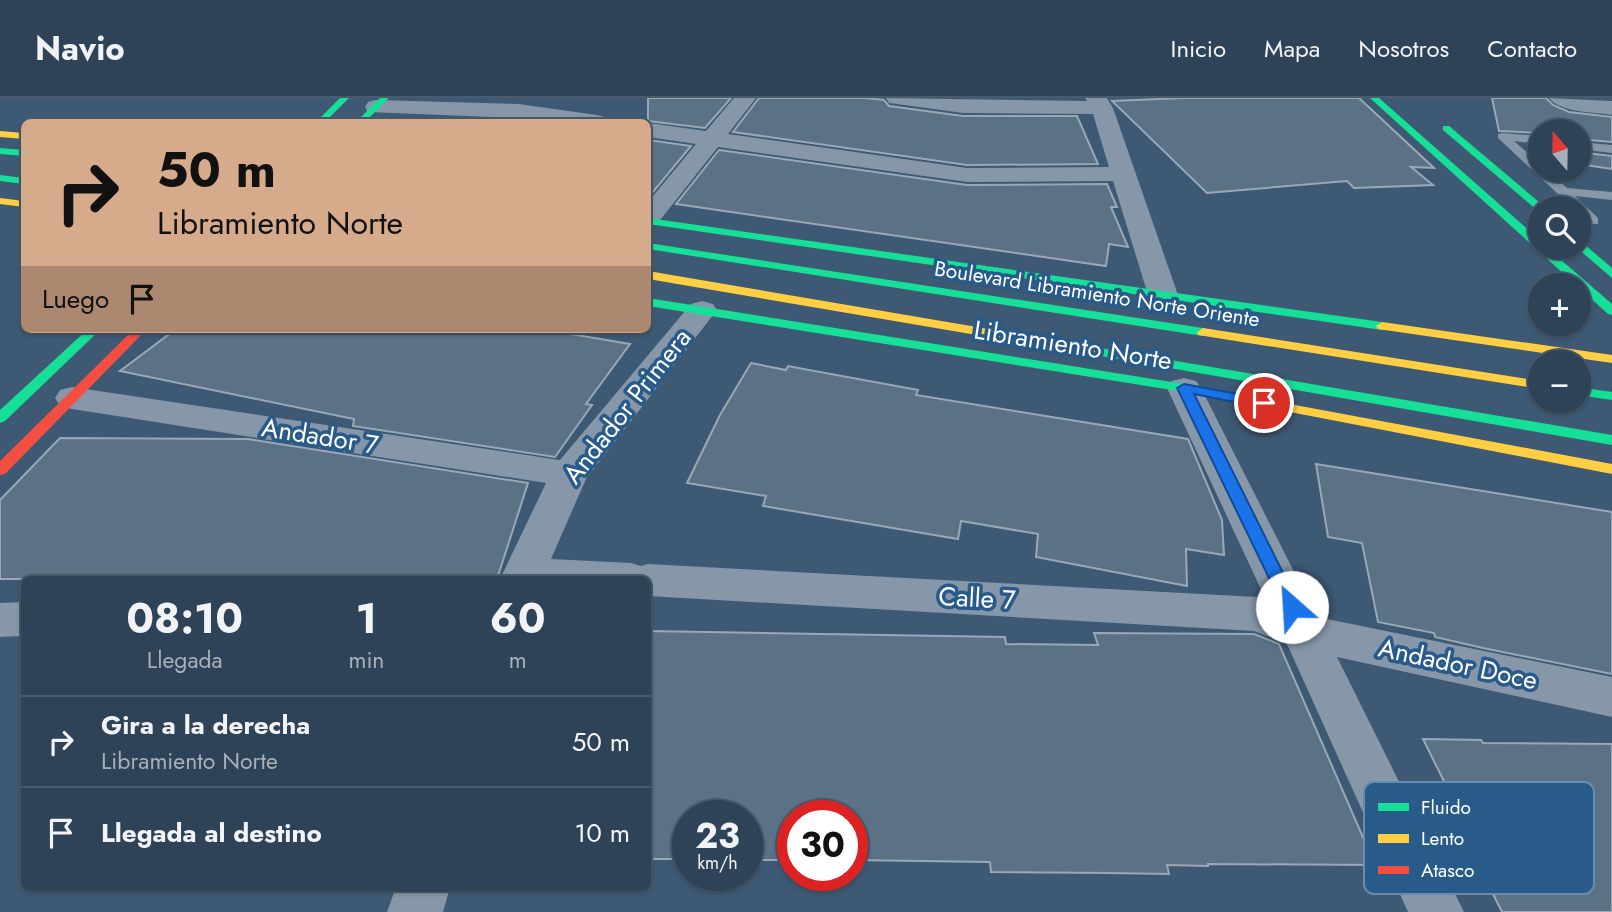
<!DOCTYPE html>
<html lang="es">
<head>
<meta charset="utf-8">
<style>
	body { margin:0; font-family:Jost,sans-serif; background:#3a4e61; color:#f1f3f6; height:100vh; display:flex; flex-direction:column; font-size:26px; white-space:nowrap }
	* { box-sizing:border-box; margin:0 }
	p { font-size:23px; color:#a7b0ba }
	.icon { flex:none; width:38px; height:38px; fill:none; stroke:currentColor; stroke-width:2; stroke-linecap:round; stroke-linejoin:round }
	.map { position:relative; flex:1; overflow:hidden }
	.panel { position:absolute; left:21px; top:478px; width:630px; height:315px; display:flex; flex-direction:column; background:#2e4357; border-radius:10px; box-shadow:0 2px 5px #0004,0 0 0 2px #495c6d }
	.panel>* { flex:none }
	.guide { position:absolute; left:21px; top:21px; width:630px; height:214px; border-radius:10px; box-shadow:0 2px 5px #0004,0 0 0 2px #495c6d; background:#d6ab8b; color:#111; overflow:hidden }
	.needle { width:46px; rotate:340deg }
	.controls { position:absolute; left:1528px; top:21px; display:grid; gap:14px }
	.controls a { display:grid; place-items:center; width:63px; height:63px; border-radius:50%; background:#2e4357; box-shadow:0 2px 5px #0004,0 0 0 2px #495c6d; font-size:35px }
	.speed { position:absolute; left:672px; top:702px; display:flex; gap:14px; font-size:35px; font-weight:700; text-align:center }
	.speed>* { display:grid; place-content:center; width:91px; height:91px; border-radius:50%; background:#2e4357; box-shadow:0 2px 5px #0004,0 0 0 2px #495c6d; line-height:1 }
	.speed small { font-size:18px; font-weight:400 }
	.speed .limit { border:10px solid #d22; background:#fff; color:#111 }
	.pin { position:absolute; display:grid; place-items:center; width:60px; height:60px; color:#fff; margin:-30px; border:4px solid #fff; border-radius:50%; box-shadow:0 2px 7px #0007 }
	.me { position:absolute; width:77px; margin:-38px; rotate:334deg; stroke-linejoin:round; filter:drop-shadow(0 0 5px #0008) }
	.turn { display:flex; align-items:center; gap:24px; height:147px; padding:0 21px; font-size:32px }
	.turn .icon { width:91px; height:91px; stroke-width:2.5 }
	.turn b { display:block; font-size:49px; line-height:60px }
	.then { display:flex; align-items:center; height:66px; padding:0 21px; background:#0003; gap:14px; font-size:26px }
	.eta { display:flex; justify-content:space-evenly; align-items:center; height:119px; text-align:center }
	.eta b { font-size:42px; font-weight:700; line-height:49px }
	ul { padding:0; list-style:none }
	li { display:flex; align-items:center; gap:21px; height:91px; padding:0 21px; border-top:2px solid #495c6d }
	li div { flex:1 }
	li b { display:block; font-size:26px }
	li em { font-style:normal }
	header { display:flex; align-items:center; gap:42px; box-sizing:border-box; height:98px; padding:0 35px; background:#2e4357; border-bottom:2px solid #495c6d }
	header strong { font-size:33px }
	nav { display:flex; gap:38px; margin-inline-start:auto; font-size:24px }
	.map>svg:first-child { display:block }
	.building { fill:#5b7186; stroke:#99a8b7; stroke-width:2 }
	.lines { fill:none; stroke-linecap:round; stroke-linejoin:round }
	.lane { fill:#8597a8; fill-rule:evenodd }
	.street { fill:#8597a8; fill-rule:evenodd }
	.fast { fill:#16e098; fill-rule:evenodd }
	.slow { fill:#ffcf43; fill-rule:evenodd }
	.jam { fill:#f24e42; fill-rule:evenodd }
	.route { fill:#1a73e8; stroke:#114b97; stroke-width:2 }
	.labels { text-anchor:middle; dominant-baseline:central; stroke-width:7; stroke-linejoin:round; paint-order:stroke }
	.far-street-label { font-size:21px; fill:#fff; stroke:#285a8a }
	.street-label { font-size:26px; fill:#fff; stroke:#285a8a }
	.key { fill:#285a8a; stroke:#688cad; stroke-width:2 }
	.key-label { font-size:19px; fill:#fff }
</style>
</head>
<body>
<header>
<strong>Navio</strong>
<nav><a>Inicio</a><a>Mapa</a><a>Nosotros</a><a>Contacto</a></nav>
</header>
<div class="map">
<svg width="1612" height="814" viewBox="0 0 1612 814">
	<rect width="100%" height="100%" fill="#3e5974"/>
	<g class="building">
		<polygon points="648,0 731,0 705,30 648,23"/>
		<polygon points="759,0 865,0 884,2 889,8 963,18 1077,18 1098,66 967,67 733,34"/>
		<polygon points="1183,0 1359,0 1434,70 1411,69 1433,87 1354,90 1347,83 1207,95 1112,3"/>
		<polygon points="1492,0 1546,0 1553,7 1569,14 1612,19 1612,44 1578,41 1578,33 1540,33 1540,35 1499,33"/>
		<polygon points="648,42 691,48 648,100"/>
		<polygon points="719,52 967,87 1107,86 1117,109 1111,109 1128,149 1109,146 1106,168 676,106"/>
		<polygon points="1578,54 1612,58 1612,71 1578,66"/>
		<polygon points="176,231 541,231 630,246 586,306 592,307 555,359 353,328 354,321 120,273"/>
		<polygon points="751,265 786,272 788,268 918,292 916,297 1188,341 1222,422 1224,457 1186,451 1187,488 1036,459 1038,436 961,423 958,441 763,408 766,398 687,385 720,317"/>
		<polygon points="60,340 248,341 528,385 497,481 0,481 0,402"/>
		<polygon points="1316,366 1612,414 1612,576 1483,550 1435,539 1434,535 1378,524 1362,445 1328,439"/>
		<polygon points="648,533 1005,539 1006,546 1098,547 1094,535 1254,536 1279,546 1375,767 1208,766 1208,768 1167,767 1169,776 1108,775 991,774 990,764 852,762 852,718 793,718 793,762 747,762 747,718 688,718 688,761 648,761"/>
		<polygon points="1423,641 1481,642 1483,645 1612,646 1612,814 1502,814 1485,780 1492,780"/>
	</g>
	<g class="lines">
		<g class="lane">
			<polygon points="1502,35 1540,38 1540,46 1514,43 1540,66 1540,72 1547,72 1567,90 1612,94 1612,102 1575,98 1598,120 1598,126 1588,126 1578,116 1578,110 1573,110 1498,40 1498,36"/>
			<polygon points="1578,44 1612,47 1612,55 1578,51"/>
		</g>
		<g class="street">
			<polygon points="734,0 756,0 728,36 967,70 1109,69 1093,16 963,15 897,6 889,5 886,0 1087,3 1085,0 1107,0 1113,10 1178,197 1174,203 1163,206 1152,203 1148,197 1113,83 967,84 718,49 657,126 648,128 648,104 696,46 648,39 648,25 706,33"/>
			<path d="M1549,0l63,3v14c-18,-3 -51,-2 -63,-17z"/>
			<polygon points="376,2 519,6 597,17 605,19 608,24 553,24 519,20 368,14 365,9 368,4"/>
			<polygon points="702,203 713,206 717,212 586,381 551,461 631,465 641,468 648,466 1257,499 1266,502 1167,290 1172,283 1184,280 1196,283 1201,290 1317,519 1612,579 1612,619 1337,559 1464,814 1408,814 1287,546 1254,533 648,498 648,481 500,481 546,385 72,311 60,308 55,300 60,292 72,289 560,362 691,206"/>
			<polygon points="24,504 24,538 0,539 0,505"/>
			<polygon points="396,789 450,789 443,814 387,814"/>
		</g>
		<g class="fast">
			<polygon points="340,0 349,0 325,24 316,24"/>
			<polygon points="380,0 389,0 365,24 356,24"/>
			<polygon points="1370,0 1379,0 1540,142 1540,149 1546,149 1612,206 1612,217 1608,216"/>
			<polygon points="1443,28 1449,28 1546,110 1537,112 1443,32"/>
			<polygon points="0,50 24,52 24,58 0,56"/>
			<polygon points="0,77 24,80 24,86 0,83"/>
			<polygon points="648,120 1382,224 1388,228 1382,232 648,126"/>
			<polygon points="1578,141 1612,170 1612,180 1576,149"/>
			<polygon points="648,145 1203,230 1209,234 1203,238 648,151"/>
			<polygon points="648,200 1184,286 1295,307 1302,311 1295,315 1184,294 648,208"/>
			<polygon points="88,231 101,231 5,323 0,325 0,312"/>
			<polygon points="1094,249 1612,337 1612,347 1089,256 1087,253"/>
			<polygon points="1578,289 1612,294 1612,302 1578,297"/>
		</g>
		<g class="slow">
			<polygon points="0,33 24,35 24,41 0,39"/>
			<polygon points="0,100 24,103 24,109 0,106"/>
			<polygon points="648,173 1094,249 1101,253 1094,257 648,181"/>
			<polygon points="1382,224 1612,257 1612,265 1378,231 1376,228"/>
			<polygon points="1203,230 1540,283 1540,291 1198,237 1197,234"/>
			<polygon points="1295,307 1612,366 1612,376 1290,314 1288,311 1290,308"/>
		</g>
		<polygon class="jam" points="134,231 147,231 5,376 0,377 0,363"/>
	</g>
	<polygon class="route" points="1184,286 1264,301 1271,305 1264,310 1194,296 1300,509 1298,514 1285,514 1283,509 1177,290"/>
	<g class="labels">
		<g class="far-street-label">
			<text transform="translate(1097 196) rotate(9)">Boulevard Libramiento Norte Oriente</text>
		</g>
		<g class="street-label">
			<text transform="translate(1073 247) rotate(9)">Libramiento Norte</text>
			<text transform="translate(627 308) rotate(-52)">Andador Primera</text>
			<text transform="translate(320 338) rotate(9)">Andador 7</text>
			<text transform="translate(977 500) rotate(3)">Calle 7</text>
			<text transform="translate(1458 566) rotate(12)">Andador Doce</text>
		</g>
	</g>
	<rect x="1364" y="684" width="230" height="112" rx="10" class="key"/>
	<rect x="1378" y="705" width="31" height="8" fill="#16e098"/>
	<rect x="1378" y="736" width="31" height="9" fill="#ffcf43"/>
	<rect x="1378" y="768" width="31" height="8" fill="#f24e42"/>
	<g class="key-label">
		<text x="1421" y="716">Fluido</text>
		<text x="1421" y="747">Lento</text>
		<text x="1421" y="779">Atasco</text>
	</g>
</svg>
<div class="controls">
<a><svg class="needle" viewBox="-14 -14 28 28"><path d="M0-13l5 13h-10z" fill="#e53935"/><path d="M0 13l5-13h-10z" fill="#a7b0ba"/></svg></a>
<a><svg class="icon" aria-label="search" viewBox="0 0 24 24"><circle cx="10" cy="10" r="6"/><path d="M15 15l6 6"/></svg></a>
<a>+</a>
<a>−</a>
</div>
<div class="speed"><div>23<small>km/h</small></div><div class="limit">30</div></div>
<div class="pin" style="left:1264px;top:305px;background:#d93025"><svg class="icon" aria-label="arrive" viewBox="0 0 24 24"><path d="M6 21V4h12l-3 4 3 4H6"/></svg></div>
<svg class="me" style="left:1292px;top:509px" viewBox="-20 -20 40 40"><circle r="19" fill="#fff"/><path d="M0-13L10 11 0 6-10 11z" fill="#1a73e8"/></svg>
<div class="guide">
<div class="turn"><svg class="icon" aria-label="right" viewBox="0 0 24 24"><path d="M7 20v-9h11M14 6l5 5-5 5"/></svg><div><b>50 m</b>Libramiento Norte</div></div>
<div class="then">Luego<svg class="icon" aria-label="arrive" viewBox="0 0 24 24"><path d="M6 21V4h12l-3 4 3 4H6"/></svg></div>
</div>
<section class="panel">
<div class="eta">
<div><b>08:10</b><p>Llegada</p></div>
<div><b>1</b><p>min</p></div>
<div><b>60</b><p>m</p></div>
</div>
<ul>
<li><svg class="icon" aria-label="right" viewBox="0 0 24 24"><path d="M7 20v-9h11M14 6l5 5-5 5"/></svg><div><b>Gira a la derecha</b><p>Libramiento Norte</p></div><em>50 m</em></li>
<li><svg class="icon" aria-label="arrive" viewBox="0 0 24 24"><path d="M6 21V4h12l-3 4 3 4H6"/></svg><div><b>Llegada al destino</b></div><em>10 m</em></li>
</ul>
</section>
</div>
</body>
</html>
